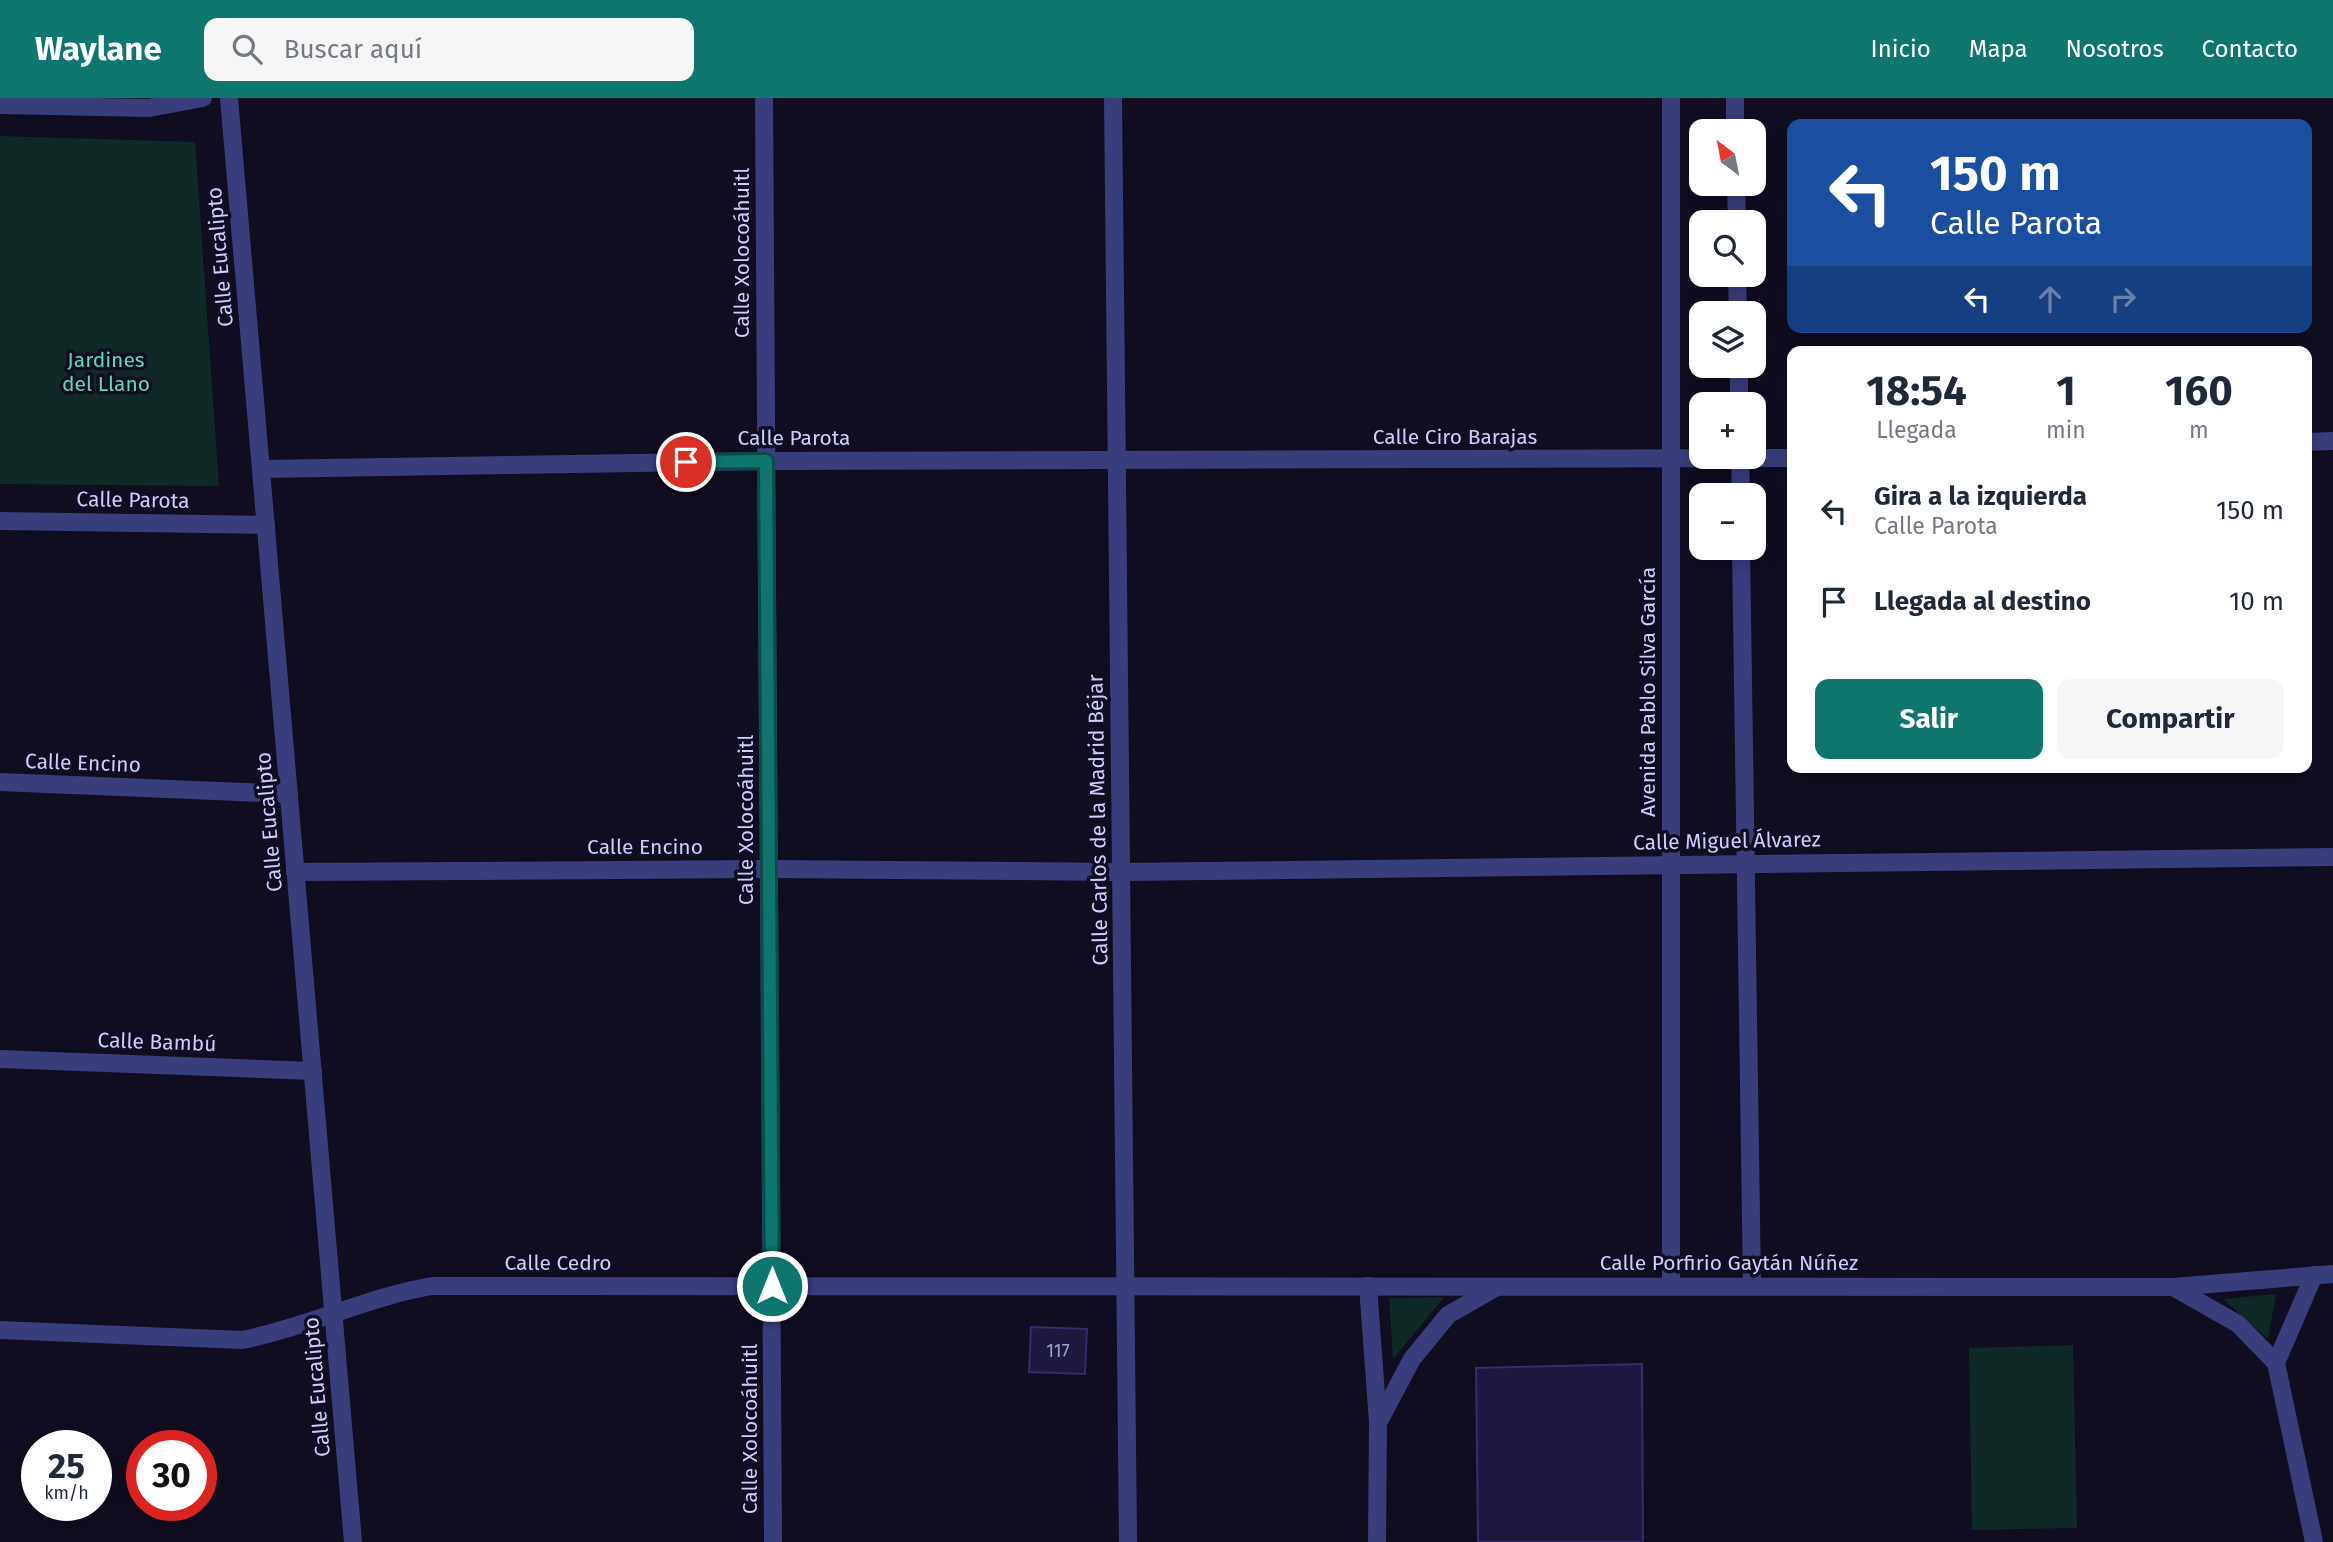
<!DOCTYPE html>
<html lang="es">
<head>
<meta charset="utf-8">
<style>
	body { margin:0; font-family:"Fira Sans",sans-serif; background:#f6f6f7; color:#1f2937; height:100vh; display:flex; flex-direction:column; font-size:26px; white-space:nowrap }
	* { box-sizing:border-box; margin:0 }
	p { font-size:23px; color:#747a83 }
	.icon { flex:none; width:38px; height:38px; fill:none; stroke:currentColor; stroke-width:2; stroke-linecap:round; stroke-linejoin:round }
	.map { position:relative; flex:1; overflow:hidden }
	.details { position:absolute; left:1787px; top:248px; width:525px; height:427px; display:flex; flex-direction:column; background:#fff; border-radius:14px; box-shadow:0 4px 18px #0003 }
	.details>* { flex:none }
	.banner { position:absolute; left:1787px; top:21px; width:525px; height:214px; border-radius:14px; box-shadow:0 4px 18px #0003; background:#1a4fa0; color:#fff; overflow:hidden }
	.needle { width:46px; rotate:328deg }
	.controls { position:absolute; left:1689px; top:21px; display:grid; gap:14px }
	.controls a { display:grid; place-items:center; width:77px; height:77px; border-radius:14px; background:#fff; box-shadow:0 4px 18px #0003; font-size:35px }
	.speed { position:absolute; left:21px; top:1332px; display:flex; gap:14px; font-size:35px; font-weight:700; text-align:center }
	.speed>* { display:grid; place-content:center; width:91px; height:91px; border-radius:50%; background:#fff; box-shadow:0 4px 18px #0003; line-height:1 }
	.speed small { font-size:18px; font-weight:400 }
	.speed .limit { border:10px solid #d22; background:#fff; color:#111 }
	.pin { position:absolute; display:grid; place-items:center; width:60px; height:60px; color:#fff; margin:-30px; border:4px solid #fff; border-radius:50%; box-shadow:0 2px 7px #0007 }
	.me { position:absolute; width:77px; margin:-38px; rotate:0deg; stroke-linejoin:round; filter:drop-shadow(0 0 5px #0008) }
	.turn { display:flex; align-items:center; gap:24px; height:147px; padding:0 28px; font-size:32px }
	.turn .icon { width:91px; height:91px; stroke-width:2.5 }
	.turn b { display:block; font-size:49px; line-height:60px }
	.lanes { display:flex; align-items:center; height:66px; padding:0 28px; background:#0003; justify-content:center; gap:35px; direction:ltr }
	.lanes .off { opacity:.35 }
	.eta { display:flex; justify-content:space-evenly; align-items:center; height:119px; text-align:center }
	.eta b { font-size:42px; font-weight:700; line-height:49px }
	.primary-button { display:flex; gap:14px; margin-top:auto; padding:14px 28px }
	.primary-button a { flex:1; height:80px; border-radius:14px; background:#0f766e; color:#fff; font-size:28px; font-weight:700; line-height:80px; text-align:center }
	.primary-button a+a { background:#f6f6f7; color:#1f2937 }
	ul { padding:0; list-style:none }
	li { display:flex; align-items:center; gap:21px; height:91px; padding:0 28px }
	li div { flex:1 }
	li b { display:block; font-size:26px }
	li em { font-style:normal }
	header { display:flex; align-items:center; gap:42px; box-sizing:border-box; height:98px; padding:0 35px; background:#0f766e; color:#fff }
	header strong { font-size:33px }
	nav { display:flex; gap:38px; margin-inline-start:auto; font-size:24px }
	.search { width:490px; height:63px; background:#f6f6f7; display:flex; align-items:center; gap:18px; box-sizing:border-box; padding:0 24px; border-radius:14px; color:#747a83; font-size:26px }
	.map>svg:first-child { display:block }
	.green { fill:#102926 }
	.building { fill:#1e1a3f; stroke:#342d6a; stroke-width:2 }
	.lines { fill:none; stroke-linecap:round; stroke-linejoin:round }
	.minor { stroke:#3a3d7c; stroke-width:18 }
	.route-casing { stroke:#0a4d48; stroke-width:18 }
	.route { stroke:#0f766e; stroke-width:12 }
	.labels { text-anchor:middle; dominant-baseline:central; stroke-width:7; stroke-linejoin:round; paint-order:stroke }
	.number-label { font-size:18px; fill:#a2a0ce }
	.street-label { font-size:21px; fill:#cecdfd; stroke:#0f0d1f }
	.park-label { font-size:21px; fill:#5cdab0; stroke:#0f0d1f }
</style>
</head>
<body>
<header>
<strong>Waylane</strong>
<div class="search"><svg class="icon" aria-label="search" viewBox="0 0 24 24"><circle cx="10" cy="10" r="6"/><path d="M15 15l6 6"/></svg>Buscar aquí</div>
<nav><a>Inicio</a><a>Mapa</a><a>Nosotros</a><a>Contacto</a></nav>
</header>
<div class="map">
<svg width="2333" height="1444" viewBox="0 0 2333 1444">
	<rect width="100%" height="100%" fill="#0f0d1f"/>
	<g class="green">
		<polygon points="0,38 195,44 219,388 0,386"/>
		<polygon points="2276,1196 2268,1241 2223,1201"/>
		<polygon points="1444,1199 1393,1261 1389,1200"/>
		<polygon points="2073,1247 2077,1430 1972,1432 1969,1250"/>
	</g>
	<g class="building">
		<polygon points="1031,1229 1087,1231 1085,1276 1029,1274"/>
		<polygon points="1642,1266 1643,1444 1478,1444 1476,1270"/>
	</g>
	<g class="lines">
		<g class="minor">
			<polyline points="229,0 353,1444"/>
			<polyline points="764,0 773,1444"/>
			<polyline points="1113,0 1128,1444"/>
			<polyline points="1671,0 1671,1188"/>
			<polyline points="1735,0 1735,33"/>
			<polyline points="0,7 149,10 203,0"/>
			<polyline points="1736,86 1737,124"/>
			<polyline points="1737,177 1738,215"/>
			<polyline points="1739,268 1739,306"/>
			<polyline points="2306,344 2333,343"/>
			<polyline points="1740,359 1741,397"/>
			<polyline points="261,371 766,363 1792,360"/>
			<polyline points="0,423 266,427"/>
			<polyline points="1741,450 1752,1188"/>
			<polyline points="0,684 289,696"/>
			<polyline points="295,774 769,771 1121,774 2333,759"/>
			<polyline points="0,961 313,973"/>
			<polyline points="1368,1188 1378,1324"/>
			<polyline points="2173,1189 2238,1226 2276,1265"/>
			<path d="M0,1232l242,10c66,-13 125,-43 190,-54l1741,1 160,-13"/>
			<polyline points="2276,1265 2314,1444"/>
			<polyline points="2276,1265 2314,1177"/>
			<polyline points="1377,1444 1378,1325 1412,1261 1448,1217 1497,1189"/>
		</g>
	</g>
	<g class="lines">
		<g class="route-casing">
			<polyline id="route" points="686,364 766,363 772,1188"/>
		</g>
		<use href="#route" class="route"/>
	</g>
	<g class="labels">
		<g class="number-label">
			<text x="1058" y="1253">117</text>
		</g>
		<g class="street-label">
			<text transform="translate(742 155) rotate(-90)">Calle Xolocoáhuitl</text>
			<text transform="translate(220 159) rotate(-95)">Calle Eucalipto</text>
			<text x="1455" y="339">Calle Ciro Barajas</text>
			<text x="794" y="340">Calle Parota</text>
			<text transform="translate(133 402) rotate(1)">Calle Parota</text>
			<text transform="translate(1648 594) rotate(-90)">Avenida Pablo Silva García</text>
			<text transform="translate(83 665) rotate(2)">Calle Encino</text>
			<text transform="translate(746 722) rotate(-90)">Calle Xolocoáhuitl</text>
			<text transform="translate(1098 722) rotate(-91)">Calle Carlos de la Madrid Béjar</text>
			<text transform="translate(269 724) rotate(-95)">Calle Eucalipto</text>
			<text transform="translate(1727 743) rotate(-1)">Calle Miguel Álvarez</text>
			<text x="645" y="749">Calle Encino</text>
			<text transform="translate(157 944) rotate(2)">Calle Bambú</text>
			<text x="558" y="1165">Calle Cedro</text>
			<text x="1729" y="1165">Calle Porfirio Gaytán Núñez</text>
			<text transform="translate(317 1289) rotate(-95)">Calle Eucalipto</text>
			<text transform="translate(750 1331) rotate(-90)">Calle Xolocoáhuitl</text>
		</g>
		<g class="park-label">
			<text x="106" y="262">Jardines<tspan x="106" dy="24">del Llano</tspan></text>
		</g>
	</g>
</svg>
<div class="controls">
<a><svg class="needle" viewBox="-14 -14 28 28"><path d="M0-13l5 13h-10z" fill="#e53935"/><path d="M0 13l5-13h-10z" fill="#747a83"/></svg></a>
<a><svg class="icon" aria-label="search" viewBox="0 0 24 24"><circle cx="10" cy="10" r="6"/><path d="M15 15l6 6"/></svg></a>
<a><svg class="icon" aria-label="layers" viewBox="0 0 24 24"><path d="M12 4l9 5-9 5-9-5zM3 14l9 5 9-5"/></svg></a>
<a>+</a>
<a>−</a>
</div>
<div class="speed"><div>25<small>km/h</small></div><div class="limit">30</div></div>
<div class="pin" style="left:686px;top:364px;background:#d93025"><svg class="icon" aria-label="arrive" viewBox="0 0 24 24"><path d="M6 21V4h12l-3 4 3 4H6"/></svg></div>
<svg class="me" style="left:772px;top:1188px" viewBox="-20 -20 40 40"><circle r="17" fill="#0f766e" stroke="#fff" stroke-width="3"/><path d="M0-11L8 9 0 5-8 9z" fill="#fff"/></svg>
<div class="banner">
<div class="turn"><svg class="icon" aria-label="left" viewBox="0 0 24 24"><path d="M17 20v-9H6M10 6l-5 5 5 5"/></svg><div><b>150 m</b>Calle Parota</div></div>
<div class="lanes"><svg class="icon" aria-label="left" viewBox="0 0 24 24"><path d="M17 20v-9H6M10 6l-5 5 5 5"/></svg><svg class="icon off" aria-label="ahead" viewBox="0 0 24 24"><path d="M12 20V5M6 11l6-6 6 6"/></svg><svg class="icon off" aria-label="right" viewBox="0 0 24 24"><path d="M7 20v-9h11M14 6l5 5-5 5"/></svg></div>
</div>
<section class="details">
<div class="eta">
<div><b>18:54</b><p>Llegada</p></div>
<div><b>1</b><p>min</p></div>
<div><b>160</b><p>m</p></div>
</div>
<ul>
<li><svg class="icon" aria-label="left" viewBox="0 0 24 24"><path d="M17 20v-9H6M10 6l-5 5 5 5"/></svg><div><b>Gira a la izquierda</b><p>Calle Parota</p></div><em>150 m</em></li>
<li><svg class="icon" aria-label="arrive" viewBox="0 0 24 24"><path d="M6 21V4h12l-3 4 3 4H6"/></svg><div><b>Llegada al destino</b></div><em>10 m</em></li>
</ul>
<div class="primary-button"><a>Salir</a><a>Compartir</a></div>
</section>
</div>
</body>
</html>
